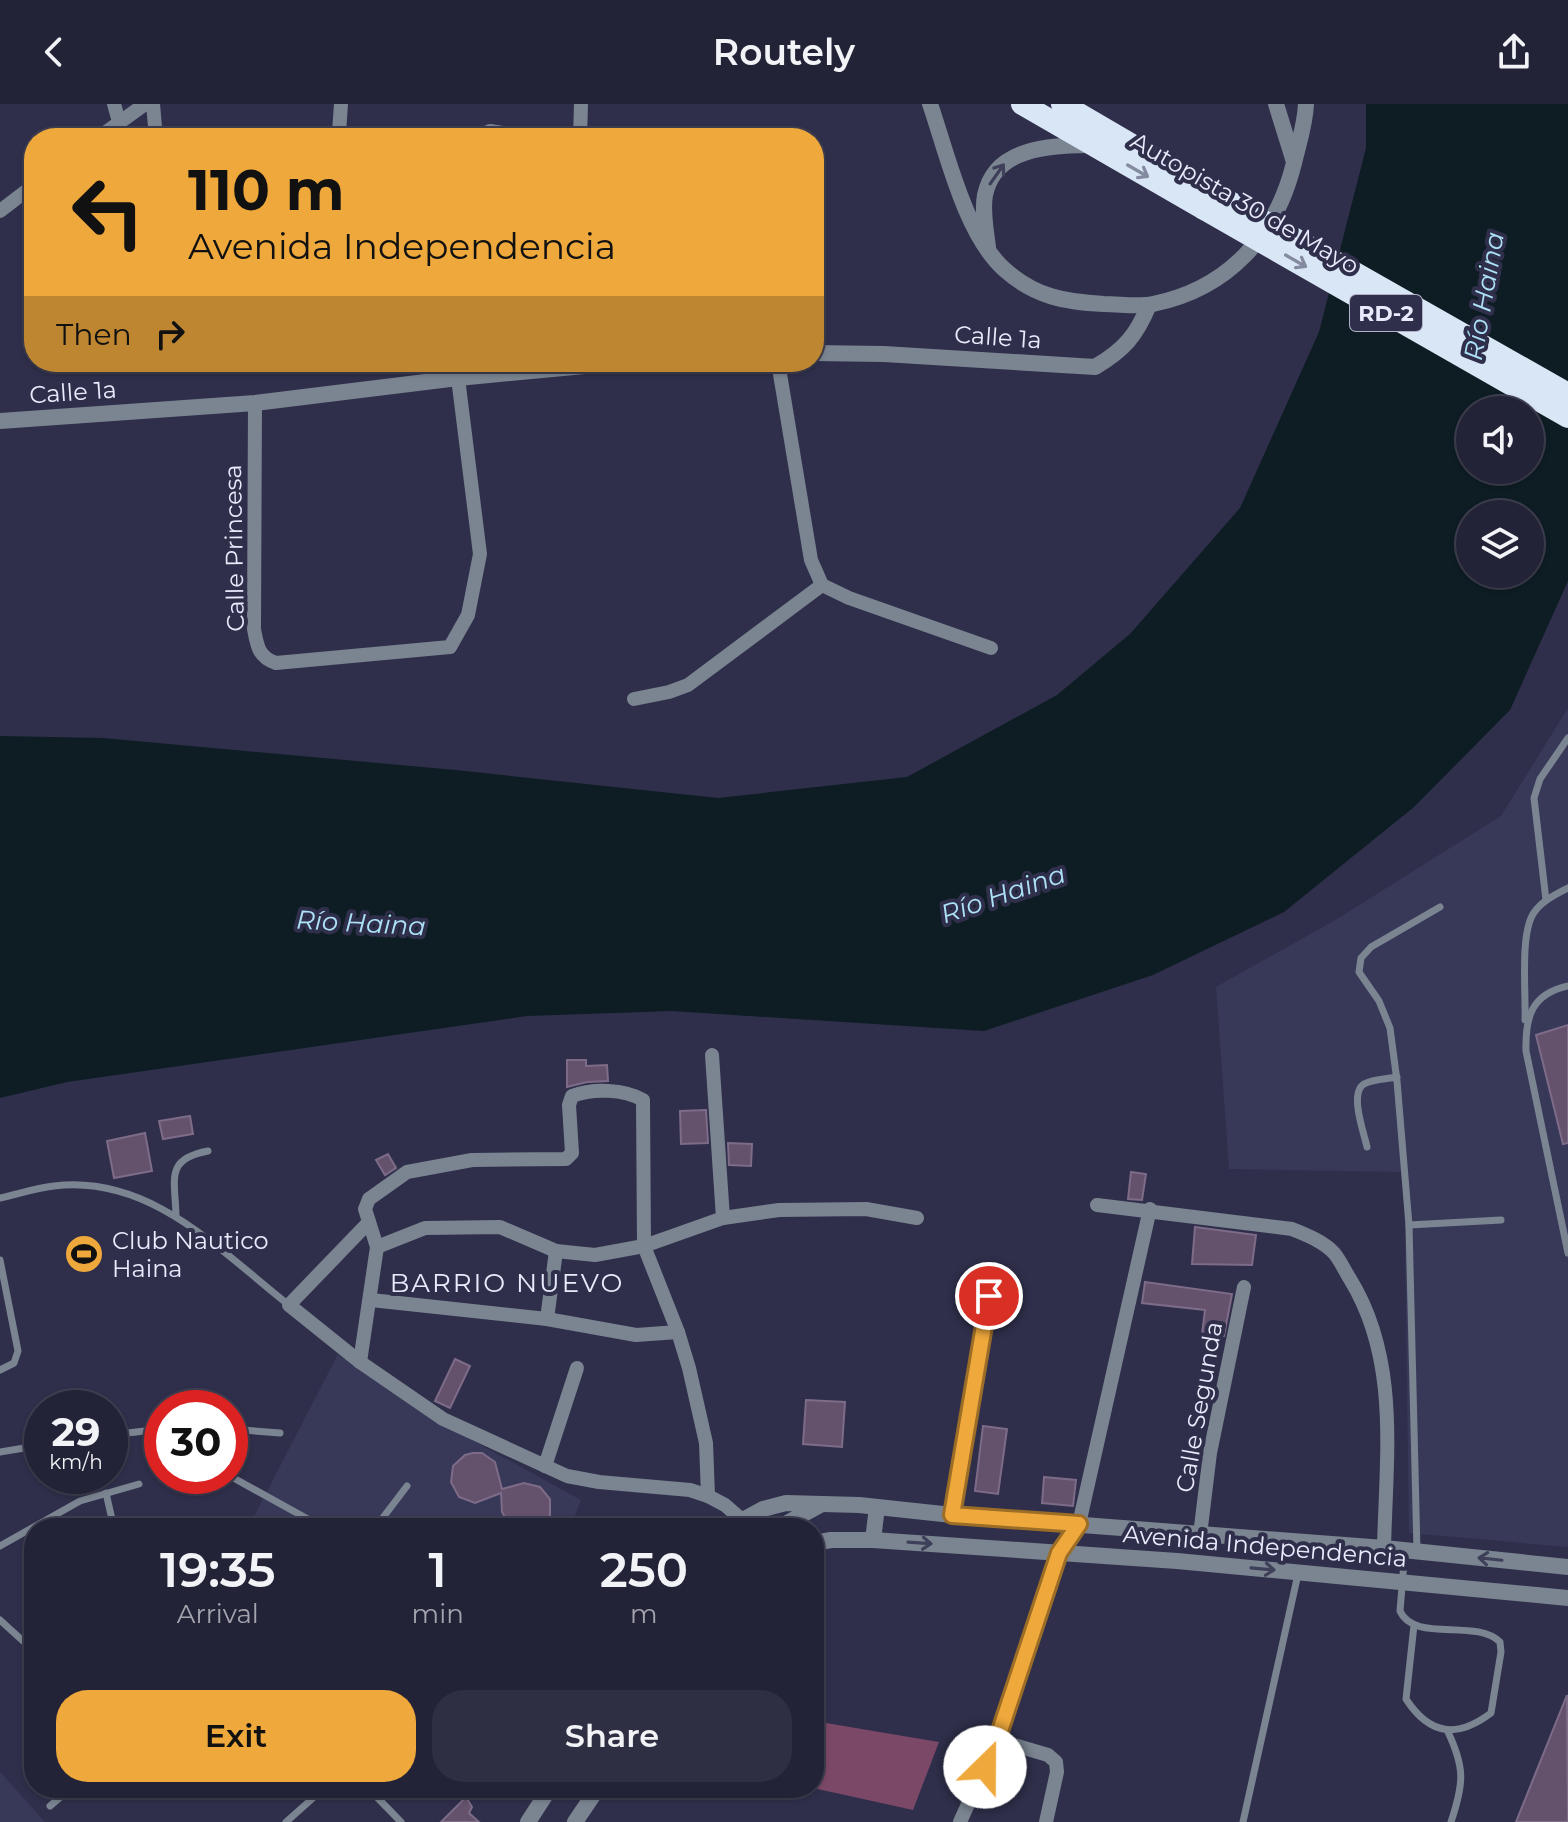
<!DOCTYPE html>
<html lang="en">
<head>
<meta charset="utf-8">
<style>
	body { margin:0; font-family:Montserrat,sans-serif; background:#2f2f43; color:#f1f3f6; height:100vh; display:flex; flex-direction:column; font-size:30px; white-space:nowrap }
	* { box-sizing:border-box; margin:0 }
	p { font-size:26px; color:#a3a4ae }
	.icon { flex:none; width:44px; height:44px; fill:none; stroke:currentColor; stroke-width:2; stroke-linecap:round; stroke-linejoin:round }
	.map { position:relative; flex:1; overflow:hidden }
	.side { position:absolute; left:24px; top:1414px; width:800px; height:280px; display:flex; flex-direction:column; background:#232338; border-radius:32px; box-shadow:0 2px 6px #0004,0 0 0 2px #404053 }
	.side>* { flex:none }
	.top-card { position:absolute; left:24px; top:24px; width:800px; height:244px; border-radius:32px; box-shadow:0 2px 6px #0004,0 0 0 2px #404053; background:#eea83c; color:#111; overflow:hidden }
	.buttons { position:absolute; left:1456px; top:292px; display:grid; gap:16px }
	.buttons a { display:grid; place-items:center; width:88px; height:88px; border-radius:50%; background:#232338; box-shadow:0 2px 6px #0004,0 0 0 2px #404053; font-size:40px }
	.speed { position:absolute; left:24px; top:1286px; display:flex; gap:16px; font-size:40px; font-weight:700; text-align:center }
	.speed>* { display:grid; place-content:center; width:104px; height:104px; border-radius:50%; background:#232338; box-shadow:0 2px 6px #0004,0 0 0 2px #404053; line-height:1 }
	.speed small { font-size:20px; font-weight:400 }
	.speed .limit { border:12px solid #d22; background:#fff; color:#111 }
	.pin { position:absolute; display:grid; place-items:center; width:68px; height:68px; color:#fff; margin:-34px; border:4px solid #fff; border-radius:50%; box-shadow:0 2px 8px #0007 }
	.me { position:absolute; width:88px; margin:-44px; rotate:23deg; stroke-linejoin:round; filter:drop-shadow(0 0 6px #0008) }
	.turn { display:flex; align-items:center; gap:28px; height:168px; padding:0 32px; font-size:36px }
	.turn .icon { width:104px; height:104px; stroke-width:2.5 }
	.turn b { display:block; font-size:56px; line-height:68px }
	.then { display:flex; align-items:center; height:76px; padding:0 32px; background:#0003; gap:16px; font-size:30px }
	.eta { display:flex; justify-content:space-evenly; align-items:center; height:136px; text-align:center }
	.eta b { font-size:48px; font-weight:600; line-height:56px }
	.cta { display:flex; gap:16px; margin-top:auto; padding:16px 32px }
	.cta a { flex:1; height:92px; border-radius:32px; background:#eea83c; color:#111; font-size:32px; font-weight:600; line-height:92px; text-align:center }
	.cta a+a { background:#2f2f43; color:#f1f3f6 }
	header { display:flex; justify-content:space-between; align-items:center; height:104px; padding:0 32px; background:#232338; font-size:36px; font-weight:600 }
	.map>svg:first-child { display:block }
	.built { fill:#383859 }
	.green { fill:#7b4867 }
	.water { fill:#0d1d23; fill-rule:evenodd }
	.building { fill:#64526d; stroke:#7d6b88; stroke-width:2 }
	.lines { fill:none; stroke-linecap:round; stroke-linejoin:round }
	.service { stroke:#7b8591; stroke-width:7 }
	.minor { stroke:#7b8591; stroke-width:14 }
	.tertiary { stroke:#7b8591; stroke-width:16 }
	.trunk { stroke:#d9e6f6; stroke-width:22 }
	.trunk-bridge { stroke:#d9e6f6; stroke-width:22 }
	.oneway { stroke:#848aa0 }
	.oneway2 { stroke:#3e4059 }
	.route-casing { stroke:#9b6d27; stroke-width:20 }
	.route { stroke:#eea83c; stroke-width:14 }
	.labels { text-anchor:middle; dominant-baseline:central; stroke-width:8; stroke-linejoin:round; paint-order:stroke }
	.shield { fill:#2f2f4b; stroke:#b1b2c7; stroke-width:2 }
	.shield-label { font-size:22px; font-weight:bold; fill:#e9eafc }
	.street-label { font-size:24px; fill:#e9eafc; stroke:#2f2f4b }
	.poi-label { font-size:24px; fill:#e9eafc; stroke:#2f2f4b; text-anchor:start }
	.water-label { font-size:26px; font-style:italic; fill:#ade2f6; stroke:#2f2f4b }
	.neighbourhood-label { font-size:26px; letter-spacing:2px; fill:#e9eafc; stroke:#2f2f4b }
</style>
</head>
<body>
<header><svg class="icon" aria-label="back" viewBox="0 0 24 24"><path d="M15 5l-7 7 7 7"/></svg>Routely<svg class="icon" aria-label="share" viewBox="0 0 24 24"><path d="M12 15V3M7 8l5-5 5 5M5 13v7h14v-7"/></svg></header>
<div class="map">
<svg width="1568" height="1718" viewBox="0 0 1568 1718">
	<rect width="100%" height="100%" fill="#2f2f4b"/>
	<g class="built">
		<polygon points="1568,604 1568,1443 1409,1429 1404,1068 1229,1065 1216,883 1337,815 1501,712"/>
		<polygon points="338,1250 423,1309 581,1396 570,1424 248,1424"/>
		<polygon points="0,1668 45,1718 0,1718"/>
	</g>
	<polygon class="green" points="814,1617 939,1638 913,1706 813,1684"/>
	<path class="water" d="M1366,0h202v477l-58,129 -96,97 -130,105 -131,63 -169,56 -312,-20 -145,5 -460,66 -67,16v-362l103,2 352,32 263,28 189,-21 150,-82 73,-61 110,-126 79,-176 47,-184zM1470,306h60v60h-60zM1470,410h60v60h-60z"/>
	<g class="building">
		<polygon points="1568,921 1568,1039 1563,1040 1536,931"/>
		<polygon points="567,956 586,956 586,962 607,961 608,977 587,978 567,983"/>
		<polygon points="706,1006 708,1039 681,1040 680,1007"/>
		<polygon points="190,1012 193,1030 163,1035 159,1017"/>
		<polygon points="145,1029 152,1067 114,1074 107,1037"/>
		<polygon points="728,1039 752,1040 751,1062 729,1061"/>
		<polygon points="388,1050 396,1064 385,1071 376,1056"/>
		<polygon points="1131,1068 1146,1070 1142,1096 1128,1095"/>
		<polygon points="1195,1123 1256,1131 1252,1161 1192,1160"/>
		<polygon points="1145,1178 1232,1190 1224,1232 1202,1230 1205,1206 1142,1199"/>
		<polygon points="455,1255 470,1262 450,1304 435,1297"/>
		<polygon points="806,1296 845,1298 842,1343 803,1340"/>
		<polygon points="983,1322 1007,1325 998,1390 975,1387"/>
		<polygon points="473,1349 482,1349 495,1358 502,1385 524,1379 540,1383 550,1395 550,1411 547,1418 541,1424 511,1424 502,1408 501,1389 475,1399 459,1393 451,1378 453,1362 465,1351"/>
		<polygon points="1044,1373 1076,1376 1073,1402 1042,1399"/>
		<polygon points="1567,1591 1568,1718 1516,1718"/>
		<polygon points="466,1693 472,1703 469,1709 479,1718 441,1718"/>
	</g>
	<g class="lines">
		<g class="service">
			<polyline points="1546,796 1534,694 1540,675 1568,634"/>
			<path d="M1568,882c-36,8 -43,30 -42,65l42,202"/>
			<path d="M1525,916c1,-27 -5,-84 8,-106 8,-13 22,-19 35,-26"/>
			<path d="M1367,1043c-3,-14 -18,-54 -3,-63 9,-5 23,-5 33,-7"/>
			<path d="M0,1094c18,-4 36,-10 54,-12 96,-12 166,65 235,119"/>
			<path d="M176,1111c-1,-36 -11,-56 32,-64"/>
			<polyline points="1409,1121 1501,1116"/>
			<polyline points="0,1156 18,1247 14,1259 0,1266"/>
			<polyline points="230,1325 280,1329"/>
			<polyline points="148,1327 162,1334"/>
			<polyline points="110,1331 162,1325"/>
			<polyline points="0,1348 42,1341"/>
			<polyline points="230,1372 324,1424"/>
			<polyline points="106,1389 114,1424"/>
			<polyline points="952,1409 989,1192"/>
			<polyline points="375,1424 407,1382"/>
			<polyline points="0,1442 80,1397 139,1380"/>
			<path d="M1405,1446l-5,61c14,32 76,7 100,31l1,10 -10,61c-33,25 -61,23 -85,-14l8,-74"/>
			<polyline points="1417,1447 1409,1121 1397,977 1390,924 1379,897 1359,868 1361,854 1371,843 1440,803"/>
			<polyline points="0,1516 34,1547"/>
			<path d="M1448,1628c17,36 16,51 3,90"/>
			<polyline points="368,1684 401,1718"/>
			<polyline points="380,1696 395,1684"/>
			<polyline points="50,1702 71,1684"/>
			<polyline points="286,1718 313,1694"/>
			<polyline points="1243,1718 1298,1470"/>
		</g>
		<g class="minor">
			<polyline points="114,0 119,18"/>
			<polyline points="153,0 156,34"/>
			<polyline points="341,0 339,29 343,34"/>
			<polyline points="98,34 145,0"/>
			<polyline points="409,34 420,34"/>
			<polyline points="477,34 490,27 537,34"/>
			<polyline points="580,34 581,0"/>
			<polyline points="0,107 34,81"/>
			<polyline points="778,258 811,456 822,481 849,494 991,544"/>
			<path d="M255,299l-1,226c3,16 4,28 22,34l174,-16 18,-32 12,-61 -22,-176"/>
			<polyline points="634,595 669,588 688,581 822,481"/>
			<polyline points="712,951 723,1114"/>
			<path d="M1097,1101l195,24c14,6 31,12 42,24 6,7 11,18 16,26 50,81 36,178 34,269"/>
			<polyline points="369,1118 289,1201 360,1258 443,1315 567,1372 599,1378 690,1386 708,1392 725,1401 741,1415 747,1424"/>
			<polyline points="377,1143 425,1124 500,1123 556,1147 595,1151 644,1142 723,1114 779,1106 866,1105 917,1114"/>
			<polyline points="371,1196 547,1215 636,1231 678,1228"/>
			<polyline points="547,1215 556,1147"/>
			<path d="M360,1258l17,-115 -12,-38 4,-10 38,-27 65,-12 94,-1 6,-6 -3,-48 3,-9c21,-8 52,-7 71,4l1,146 34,86 11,36 17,75 2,53"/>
			<polyline points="545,1362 577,1264"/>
			<polyline points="1200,1431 1210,1349 1244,1183"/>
			<polyline points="997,1636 1048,1651 1056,1658 1057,1668 1046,1718"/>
			<polyline points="960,1718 997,1636 1059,1449 1079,1420 1150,1105"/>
		</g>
		<g class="tertiary">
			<path d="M930,0c17,49 35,130 74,165 31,28 61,33 100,35 16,0 34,3 49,0 75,-15 123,-68 141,-141 5,-21 11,-38 12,-59"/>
			<polyline points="1276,0 1294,58"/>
			<path d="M988,143c-2,-16 -6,-36 -3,-52 10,-49 67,-49 106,-50"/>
			<path d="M814,249l70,1 211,13c29,-17 41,-31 54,-62"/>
			<polyline points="0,317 255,299 458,274 627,258"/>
			<polyline points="728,1424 763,1405 786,1399 859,1401 952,1411 1384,1444 1568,1463"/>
			<polyline points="778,1424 822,1400"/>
			<polyline points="873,1436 877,1403"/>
			<polyline points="814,1439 831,1436 873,1436 1177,1457 1568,1494"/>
			<polyline points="528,1718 550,1684"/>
			<polyline points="575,1718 598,1684"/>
		</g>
		<g class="trunk">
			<polyline points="1022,0 1204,105"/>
			<polyline points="1062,0 1216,90"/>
		</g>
		<g class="trunk-bridge">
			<polyline points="1216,90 1568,290"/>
			<polyline points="1204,105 1568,313"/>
		</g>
	</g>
	<defs><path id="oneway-shaft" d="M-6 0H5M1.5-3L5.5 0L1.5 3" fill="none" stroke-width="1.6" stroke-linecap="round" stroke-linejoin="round" transform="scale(2)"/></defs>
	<g class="oneway">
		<use href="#oneway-shaft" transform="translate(1138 67) rotate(30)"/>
		<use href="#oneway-shaft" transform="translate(1296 157) rotate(30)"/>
	</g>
	<g class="oneway2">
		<use href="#oneway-shaft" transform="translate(997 70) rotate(-55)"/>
		<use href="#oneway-shaft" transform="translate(920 1439) rotate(4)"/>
		<use href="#oneway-shaft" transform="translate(1490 1455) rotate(-174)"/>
		<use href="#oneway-shaft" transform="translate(1263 1465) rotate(5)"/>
	</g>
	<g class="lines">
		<g class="route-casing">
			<polyline id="route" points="985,1663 997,1636 1059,1449 1079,1420 952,1411 989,1192"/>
		</g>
		<use href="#route" class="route"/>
	</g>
	<defs>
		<g id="stadium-disc" transform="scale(2)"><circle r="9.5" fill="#eea83c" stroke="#2f2f4b"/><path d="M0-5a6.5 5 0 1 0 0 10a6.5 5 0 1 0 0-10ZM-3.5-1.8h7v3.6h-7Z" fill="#111"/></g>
	</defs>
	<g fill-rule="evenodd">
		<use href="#stadium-disc" x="84" y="1150"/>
	</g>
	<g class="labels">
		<rect class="shield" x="1350" y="191" width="72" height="36" rx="6"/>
		<g class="shield-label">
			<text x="1386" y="209">RD-2</text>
		</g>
		<g class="street-label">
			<text transform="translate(1245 99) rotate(30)">Autopista 30 de Mayo</text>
			<text transform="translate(998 233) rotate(4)">Calle 1a</text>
			<text transform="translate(73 288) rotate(-4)">Calle 1a</text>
			<text transform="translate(234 444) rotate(-91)">Calle Princesa</text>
			<text transform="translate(1199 1303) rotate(-80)">Calle Segunda</text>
			<text transform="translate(1265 1442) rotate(5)">Avenida Independencia</text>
		</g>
		<g class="poi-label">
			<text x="112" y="1136">Club Nautico<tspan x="112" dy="28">Haina</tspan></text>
		</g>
		<g class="water-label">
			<text transform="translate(1484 192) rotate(-80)">Río Haina</text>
			<text transform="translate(1003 790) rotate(-19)">Río Haina</text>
			<text transform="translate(361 819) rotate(3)">Río Haina</text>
		</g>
		<g class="neighbourhood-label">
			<text x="507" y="1179">BARRIO NUEVO</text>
		</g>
	</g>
</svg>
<div class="buttons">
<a><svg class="icon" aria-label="sound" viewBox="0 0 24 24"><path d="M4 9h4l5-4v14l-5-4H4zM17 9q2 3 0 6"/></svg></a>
<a><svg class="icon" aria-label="layers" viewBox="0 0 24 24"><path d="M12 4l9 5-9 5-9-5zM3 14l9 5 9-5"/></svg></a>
</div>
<div class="speed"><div>29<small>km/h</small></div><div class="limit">30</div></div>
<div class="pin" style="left:989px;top:1192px;background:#d93025"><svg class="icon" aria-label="arrive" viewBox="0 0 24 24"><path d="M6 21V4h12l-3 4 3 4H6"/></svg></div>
<svg class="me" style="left:985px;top:1663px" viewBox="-20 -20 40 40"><circle r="19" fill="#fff"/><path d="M0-13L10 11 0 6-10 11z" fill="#eea83c"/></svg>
<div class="top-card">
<div class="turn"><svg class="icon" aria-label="left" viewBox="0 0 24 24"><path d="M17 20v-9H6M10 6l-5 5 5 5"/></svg><div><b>110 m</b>Avenida Independencia</div></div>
<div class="then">Then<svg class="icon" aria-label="right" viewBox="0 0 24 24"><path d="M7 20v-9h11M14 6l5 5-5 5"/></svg></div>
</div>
<section class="side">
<div class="eta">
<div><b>19:35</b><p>Arrival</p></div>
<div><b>1</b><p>min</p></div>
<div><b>250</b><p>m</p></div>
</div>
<div class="cta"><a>Exit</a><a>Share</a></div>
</section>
</div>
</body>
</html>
